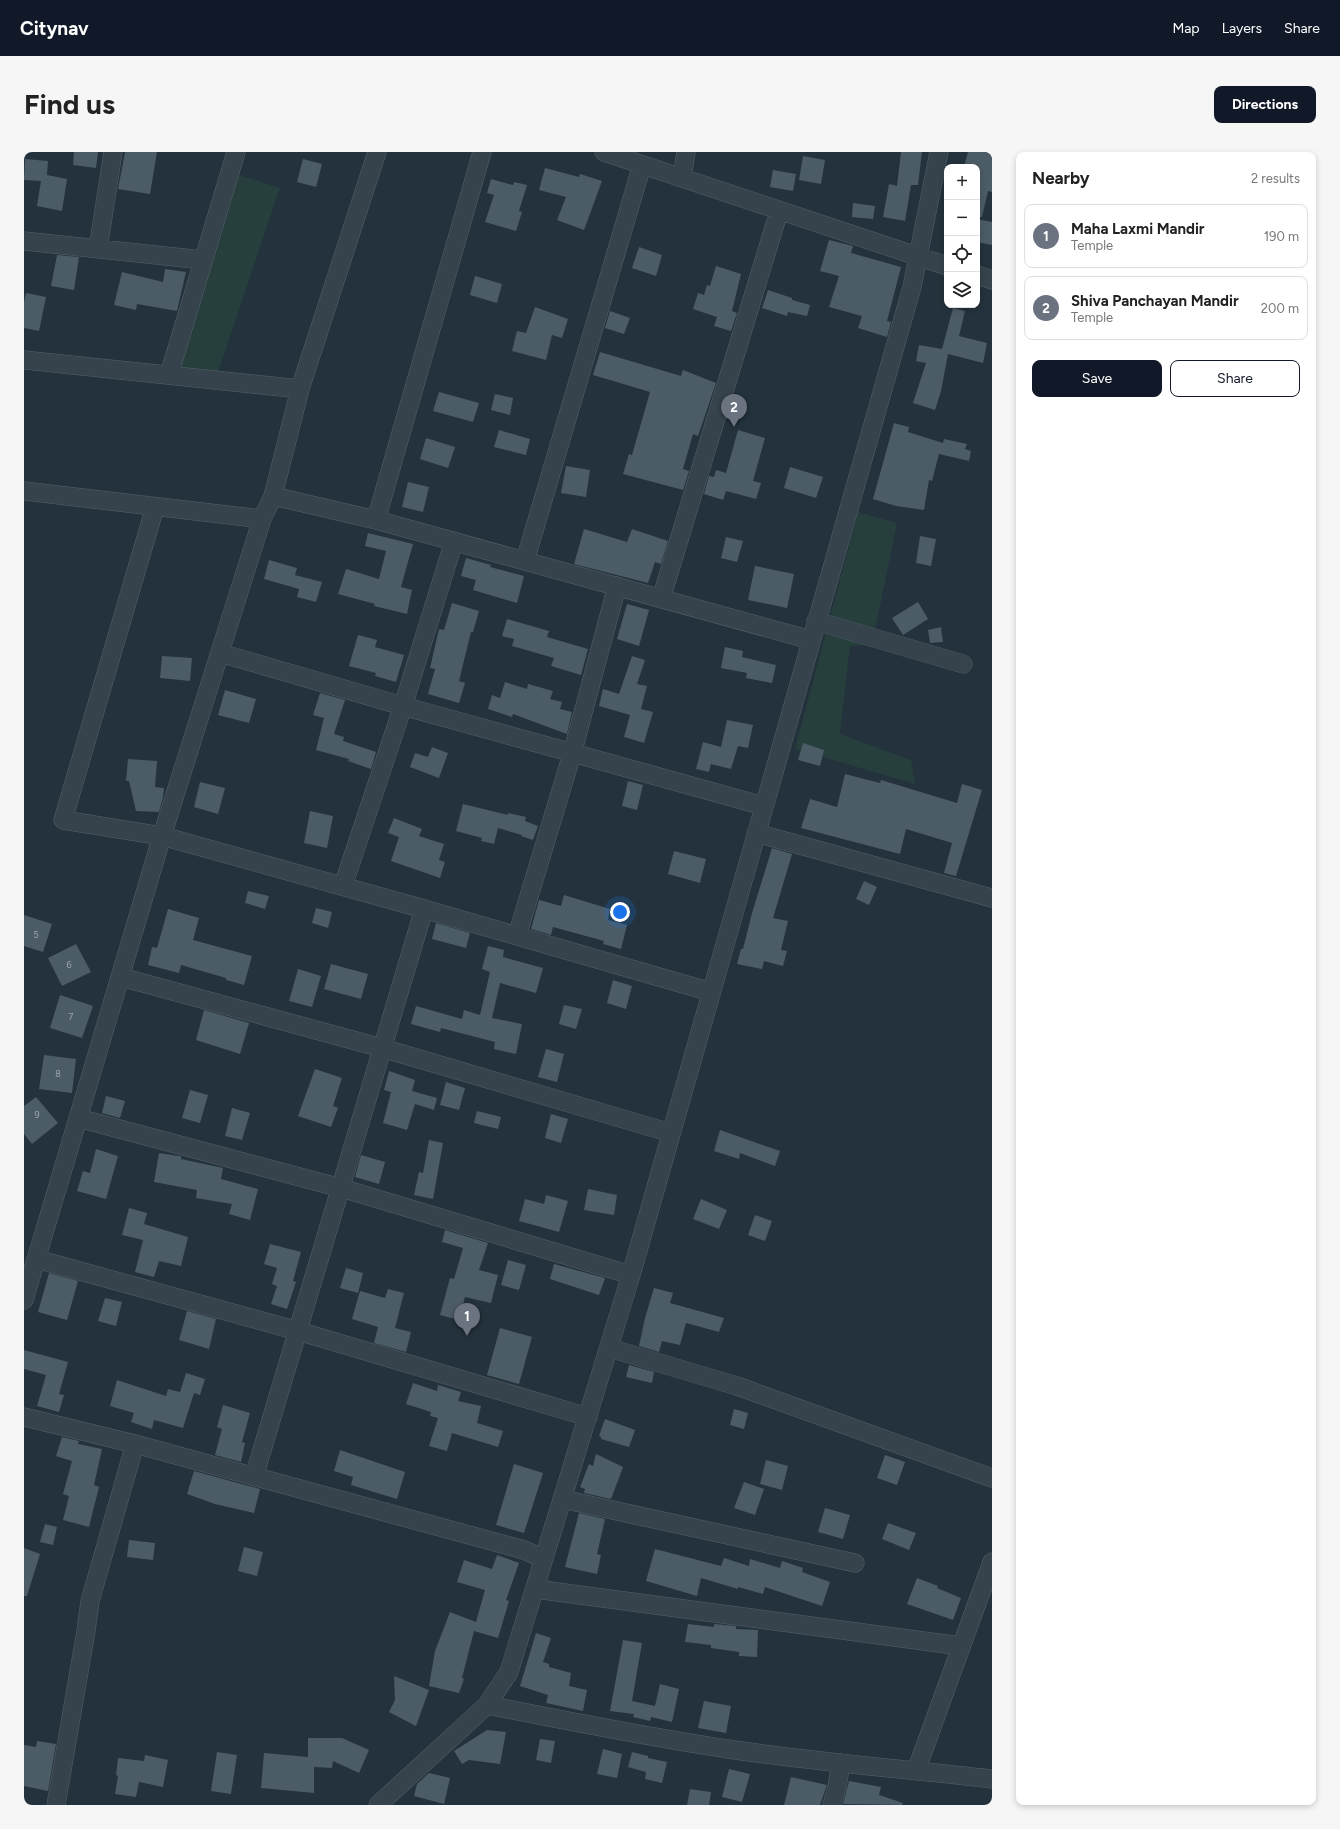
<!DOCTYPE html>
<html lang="en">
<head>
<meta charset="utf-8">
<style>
  :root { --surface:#fff; --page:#f6f6f6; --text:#222; --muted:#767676; --line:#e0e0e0; --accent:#111827 }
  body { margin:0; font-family:Figtree,sans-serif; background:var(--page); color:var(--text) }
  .controls { position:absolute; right:12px; top:12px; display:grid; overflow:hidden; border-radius:8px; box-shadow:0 2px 6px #0003 }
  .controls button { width:36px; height:36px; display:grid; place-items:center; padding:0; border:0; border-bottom:1px solid var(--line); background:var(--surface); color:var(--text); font:20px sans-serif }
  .you { position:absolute; left:596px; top:760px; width:14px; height:14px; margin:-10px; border:3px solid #fff; border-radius:50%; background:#1a73e8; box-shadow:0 0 0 6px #1a73e833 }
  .badge { display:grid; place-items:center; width:26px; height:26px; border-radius:50%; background:var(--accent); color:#fff; font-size:13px; font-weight:700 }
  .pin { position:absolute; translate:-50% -33px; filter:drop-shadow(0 1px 2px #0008) }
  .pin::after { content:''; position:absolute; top:21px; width:14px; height:12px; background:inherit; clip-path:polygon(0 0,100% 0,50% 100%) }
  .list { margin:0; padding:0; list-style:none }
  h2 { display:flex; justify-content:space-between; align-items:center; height:52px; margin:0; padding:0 16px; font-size:17px }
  h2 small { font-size:13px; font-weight:400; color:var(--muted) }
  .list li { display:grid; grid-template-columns:26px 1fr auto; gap:12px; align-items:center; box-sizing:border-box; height:64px; margin:0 8px 8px; padding:0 8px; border:1px solid var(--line); border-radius:8px }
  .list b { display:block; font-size:15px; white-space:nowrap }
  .list p { margin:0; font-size:13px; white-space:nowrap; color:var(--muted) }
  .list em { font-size:13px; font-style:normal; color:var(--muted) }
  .actions { display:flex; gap:8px; padding:12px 16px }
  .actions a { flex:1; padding:9px 0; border:1px solid var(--accent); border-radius:8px; text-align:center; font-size:14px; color:var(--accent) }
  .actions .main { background:var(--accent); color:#fff }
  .icon { flex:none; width:22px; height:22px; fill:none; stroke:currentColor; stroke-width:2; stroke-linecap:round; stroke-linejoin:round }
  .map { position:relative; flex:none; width:968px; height:1653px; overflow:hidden; border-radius:8px }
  header { display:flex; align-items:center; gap:24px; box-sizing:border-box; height:56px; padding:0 20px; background:var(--accent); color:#fff }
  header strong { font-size:19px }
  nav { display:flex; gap:22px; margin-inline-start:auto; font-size:14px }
  .intro { display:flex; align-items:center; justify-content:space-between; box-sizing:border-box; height:96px; padding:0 24px }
  h1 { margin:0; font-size:28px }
  .button { padding:10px 18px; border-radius:8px; background:var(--accent); color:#fff; font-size:14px; font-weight:700 }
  main { display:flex; gap:24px; padding:0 24px }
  aside { flex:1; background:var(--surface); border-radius:8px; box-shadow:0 2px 6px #0003 }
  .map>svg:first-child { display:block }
  .green { fill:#263f3d }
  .building { fill:#4c5c67 }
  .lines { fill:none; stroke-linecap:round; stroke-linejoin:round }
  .minor-casing { stroke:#55616a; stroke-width:19 }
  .minor { stroke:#36434c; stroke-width:18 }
  .labels { text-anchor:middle; stroke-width:3.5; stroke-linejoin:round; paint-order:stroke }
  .number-label { font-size:9px; fill:#98a6b0 }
</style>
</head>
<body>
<header>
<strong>Citynav</strong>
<nav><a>Map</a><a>Layers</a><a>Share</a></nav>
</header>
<div class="intro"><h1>Find us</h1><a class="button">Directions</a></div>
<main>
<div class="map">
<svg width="968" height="1653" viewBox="0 0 968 1653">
  <rect width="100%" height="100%" fill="#23323c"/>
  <path class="green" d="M 202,19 L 256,36 L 194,220 L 154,216 Z
    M 834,360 L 873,371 L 848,493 L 826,494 L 816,582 L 887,608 L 891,632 L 771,597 Z"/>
  <path class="building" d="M 50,0 L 74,0 L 72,16 L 49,13 Z
    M 101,0 L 133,0 L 126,42 L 94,37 Z
    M 877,0 L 898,0 L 894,33 L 887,33 L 881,69 L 859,65 L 865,32 L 873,34 Z
    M 944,0 L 968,0 L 968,40 L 964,39 L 958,65 L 953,65 L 953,15 L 940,15 Z
    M 779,4 L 801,8 L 797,32 L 775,28 Z
    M 1,7 L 24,9 L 23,23 L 43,27 L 38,59 L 13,54 L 17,29 L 0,28 Z
    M 279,7 L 298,12 L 292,35 L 273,30 Z
    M 521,16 L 555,25 L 556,22 L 578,29 L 560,78 L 533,68 L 542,45 L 515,38 Z
    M 749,18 L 772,22 L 769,39 L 746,35 Z
    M 467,27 L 489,33 L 490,30 L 503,33 L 495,59 L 498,60 L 492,79 L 461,70 L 470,43 L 463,41 Z
    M 829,51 L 851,54 L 849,67 L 828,65 Z
    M 953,67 L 968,70 L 968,93 L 953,90 Z
    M 805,88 L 829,94 L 827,101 L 877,115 L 863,169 L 867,170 L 863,185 L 834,176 L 838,164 L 805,155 L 815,124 L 796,119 Z
    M 615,95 L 638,103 L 632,124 L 608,116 Z
    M 33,103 L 55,105 L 50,138 L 27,134 Z
    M 692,114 L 717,122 L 708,159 L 713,161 L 707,179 L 690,174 L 693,165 L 669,157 L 674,141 L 680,143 L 683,133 L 686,134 Z
    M 141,117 L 162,120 L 153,159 L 113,152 L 112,158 L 90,153 L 98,120 L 139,130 Z
    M 451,124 L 478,132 L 473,151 L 446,143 Z
    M 744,138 L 768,146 L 768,148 L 786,153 L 783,164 L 764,160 L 763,164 L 738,156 Z
    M 2,141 L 22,145 L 15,179 L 0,176 L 0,150 Z
    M 511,155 L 544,167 L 538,186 L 528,183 L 522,208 L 488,199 L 493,179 L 502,181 Z
    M 929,156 L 941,159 L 935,184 L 963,191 L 959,211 L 924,202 L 917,239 L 911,258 L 889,251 L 902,211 L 892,209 L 895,193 L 918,197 Z
    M 586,159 L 606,166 L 600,182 L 581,176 Z
    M 576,200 L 657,224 L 659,218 L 692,231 L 674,284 L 669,282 L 659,317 L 665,319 L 659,338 L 599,322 L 605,302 L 608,303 L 626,240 L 569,223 Z
    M 415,240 L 455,251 L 449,270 L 409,259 Z
    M 471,242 L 489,246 L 486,263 L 467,258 Z
    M 870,271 L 885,275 L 884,280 L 919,291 L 920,287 L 943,292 L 941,297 L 947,299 L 945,309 L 915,302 L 908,329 L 905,328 L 900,358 L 872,354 L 849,347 Z
    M 475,278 L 506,287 L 502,303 L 470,295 Z
    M 714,278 L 741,286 L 729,329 L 737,331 L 732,347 L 702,339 L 699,348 L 680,342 L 685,324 L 690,325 L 692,318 L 702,321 Z
    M 402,286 L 431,295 L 424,316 L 396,307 Z
    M 542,314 L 566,318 L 562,345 L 537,341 Z
    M 766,315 L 799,325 L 792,346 L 760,336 Z
    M 384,330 L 405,335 L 399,360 L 378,355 Z
    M 560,377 L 603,390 L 608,377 L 644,389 L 637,412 L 631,410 L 624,431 L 550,412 Z
    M 344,381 L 389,392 L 377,435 L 388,438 L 383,462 L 350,454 L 351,452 L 314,442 L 322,417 L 355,427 L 362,399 L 341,394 Z
    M 896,384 L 912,387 L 907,414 L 892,411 Z
    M 702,385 L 719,389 L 713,410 L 697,406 Z
    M 442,406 L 467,413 L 466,415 L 500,424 L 493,451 L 449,438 L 452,428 L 437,424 Z
    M 245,408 L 273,416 L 271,423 L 298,430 L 292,450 L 273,445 L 275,437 L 240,427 Z
    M 731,414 L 770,422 L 763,456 L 724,448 Z
    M 894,450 L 904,467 L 879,483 L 868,466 Z
    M 428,451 L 455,459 L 449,480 L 447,480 L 435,529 L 441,531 L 435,551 L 404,542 L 411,517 L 406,516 L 415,477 L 420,478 Z
    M 603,452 L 625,458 L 615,494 L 593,487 Z
    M 483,467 L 525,479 L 523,485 L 564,497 L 557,523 L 527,514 L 530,506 L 488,494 L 490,487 L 478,484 Z
    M 917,475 L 919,490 L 906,491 L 904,478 Z
    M 334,483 L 353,488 L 351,495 L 380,503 L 372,530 L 351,524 L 352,521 L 325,514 Z
    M 701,495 L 719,499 L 718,505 L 752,513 L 748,531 L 722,526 L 723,521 L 697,516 Z
    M 138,504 L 168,506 L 166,529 L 136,526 Z
    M 608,504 L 621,508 L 613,532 L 623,534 L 617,557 L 629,560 L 620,591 L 600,585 L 606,563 L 575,554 L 579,537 L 595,542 Z
    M 481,530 L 503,537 L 504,532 L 529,539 L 526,547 L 538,550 L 536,557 L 548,560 L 543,582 L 489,562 L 488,565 L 464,557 L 468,543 L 476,546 Z
    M 201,538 L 232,547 L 225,571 L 194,563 Z
    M 296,541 L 321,548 L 310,582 L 320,585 L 319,589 L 352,600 L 347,617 L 324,609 L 325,607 L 292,598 L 300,566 L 289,563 Z
    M 703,568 L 729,573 L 724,596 L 714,594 L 707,617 L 687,612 L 685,620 L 672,617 L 679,590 L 697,595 Z
    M 779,591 L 800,598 L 796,614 L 774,608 Z
    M 408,595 L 424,601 L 415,626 L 386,615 L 391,601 L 404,605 Z
    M 104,607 L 133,609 L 131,635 L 140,636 L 139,645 L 135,660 L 112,659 L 105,629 L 102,629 Z
    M 821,622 L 856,631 L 857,628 L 933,651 L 938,632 L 958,638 L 932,724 L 920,721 L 928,691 L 882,677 L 876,702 L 777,676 L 786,647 L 813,655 Z
    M 604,629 L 619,633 L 613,658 L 598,654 Z
    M 176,630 L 201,636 L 194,662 L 170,655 Z
    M 439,652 L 484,663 L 484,661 L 502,665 L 501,669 L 514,674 L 509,688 L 497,684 L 498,683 L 474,676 L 470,692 L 457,689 L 458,686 L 432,679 Z
    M 286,659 L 309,664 L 303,696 L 280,691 Z
    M 370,666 L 398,677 L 395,684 L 420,692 L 415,708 L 421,710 L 416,726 L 367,709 L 375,685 L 364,681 Z
    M 748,696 L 768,702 L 749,766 L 764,769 L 757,798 L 763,799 L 759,814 L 740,809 L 738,817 L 713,812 L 717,797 L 719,797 L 728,761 Z
    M 650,699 L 682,707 L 676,731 L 644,722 Z
    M 840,729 L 853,735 L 845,753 L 832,747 Z
    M 224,739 L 245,744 L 241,757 L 221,751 Z
    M 540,743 L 586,757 L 584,768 L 603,773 L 597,797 L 579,792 L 580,789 L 529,775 L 527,783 L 507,777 L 515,748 L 537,754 Z
    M 292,756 L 308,760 L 304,776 L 288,771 Z
    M 144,757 L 175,766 L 169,788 L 228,804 L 220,833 L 202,828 L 202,826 L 157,813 L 155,821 L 124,813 L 128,795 L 133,796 Z
    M 0,763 L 28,772 L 19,800 L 0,794 Z
    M 412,771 L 446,781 L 442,796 L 408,787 Z
    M 52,792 L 67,820 L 38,834 L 24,806 Z
    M 464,794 L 480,798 L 479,805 L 519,816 L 512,841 L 476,831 L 468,866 L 498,872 L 492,902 L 470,897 L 471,890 L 417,876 L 416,880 L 387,872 L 392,854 L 438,867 L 440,858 L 456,863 L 466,820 L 458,817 Z
    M 307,812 L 344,822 L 337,847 L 300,837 Z
    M 274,817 L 297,824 L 288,855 L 265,849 Z
    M 589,828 L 608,834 L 602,857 L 583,851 Z
    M 36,843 L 69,854 L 58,886 L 26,876 Z
    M 540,853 L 558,857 L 552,877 L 535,872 Z
    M 180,858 L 225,871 L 216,902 L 172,888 Z
    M 522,897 L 540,902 L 533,930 L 514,925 Z
    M 20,903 L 52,907 L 48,941 L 15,937 Z
    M 291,917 L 318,926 L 309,954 L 314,956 L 307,975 L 274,964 Z
    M 365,919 L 391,928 L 388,939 L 413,946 L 410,958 L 391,952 L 383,978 L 359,971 L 367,940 L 360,938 Z
    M 422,930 L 441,936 L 435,958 L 416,953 Z
    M 166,938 L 184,943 L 176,971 L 158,966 Z
    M 82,944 L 101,949 L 96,966 L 78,961 Z
    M 12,945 L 34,971 L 8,992 L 0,982 L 0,954 Z
    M 208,956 L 226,961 L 218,988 L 201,984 Z
    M 453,959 L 477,965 L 474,977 L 450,971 Z
    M 527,962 L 544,967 L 537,991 L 521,986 Z
    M 696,978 L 756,999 L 751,1014 L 716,1001 L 715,1007 L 690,999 Z
    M 405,988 L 419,991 L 409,1047 L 390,1043 L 395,1020 L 399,1021 Z
    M 72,997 L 94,1004 L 82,1047 L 53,1039 L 59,1019 L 66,1021 Z
    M 135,1001 L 154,1004 L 157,1004 L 157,1007 L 199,1016 L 197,1027 L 234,1037 L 226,1068 L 205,1062 L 208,1052 L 172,1046 L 173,1038 L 130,1030 Z
    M 337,1003 L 361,1010 L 355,1032 L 331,1025 Z
    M 564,1037 L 593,1043 L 590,1063 L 560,1058 Z
    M 522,1043 L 544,1049 L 535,1080 L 495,1069 L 501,1047 L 520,1052 Z
    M 677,1047 L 703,1058 L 695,1077 L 669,1067 Z
    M 105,1056 L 123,1061 L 120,1072 L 164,1085 L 157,1114 L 135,1109 L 130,1125 L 111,1120 L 119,1088 L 98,1083 Z
    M 731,1063 L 748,1069 L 741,1089 L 724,1083 Z
    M 421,1078 L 464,1091 L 455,1118 L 474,1123 L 467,1151 L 441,1145 L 435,1168 L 416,1163 L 426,1126 L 430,1127 L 439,1096 L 418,1090 Z
    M 246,1092 L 277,1100 L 269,1129 L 272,1130 L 263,1157 L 247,1152 L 253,1134 L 248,1132 L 253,1116 L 240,1112 Z
    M 484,1108 L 502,1113 L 495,1138 L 477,1133 Z
    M 530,1112 L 581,1126 L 575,1143 L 526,1127 Z
    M 322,1116 L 339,1121 L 334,1141 L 316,1136 Z
    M 25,1121 L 54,1129 L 43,1168 L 14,1160 Z
    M 630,1136 L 649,1141 L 646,1151 L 700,1166 L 695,1180 L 662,1171 L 656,1193 L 638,1189 L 635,1200 L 615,1194 L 621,1166 Z
    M 364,1137 L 380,1141 L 371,1176 L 387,1180 L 382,1200 L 350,1191 L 354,1175 L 328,1167 L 336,1139 L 361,1146 Z
    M 81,1146 L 98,1150 L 92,1174 L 74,1169 Z
    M 163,1159 L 192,1167 L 185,1197 L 155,1188 Z
    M 476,1176 L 508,1185 L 495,1232 L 463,1223 Z
    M 0,1198 L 44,1210 L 35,1242 L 40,1243 L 35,1260 L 13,1254 L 22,1223 L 0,1217 Z
    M 605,1213 L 630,1220 L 628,1231 L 602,1225 Z
    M 162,1221 L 181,1227 L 176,1243 L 170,1241 L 159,1276 L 130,1268 L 128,1277 L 107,1270 L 110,1261 L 86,1254 L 93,1228 L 142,1244 L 144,1237 L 156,1240 Z
    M 389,1231 L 413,1239 L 414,1233 L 437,1240 L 434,1249 L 457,1254 L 453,1271 L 479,1279 L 474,1295 L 428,1281 L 423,1299 L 405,1294 L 414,1266 L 406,1264 L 407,1260 L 382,1252 Z
    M 199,1253 L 226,1261 L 218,1290 L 221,1291 L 217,1310 L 191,1303 L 198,1277 L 193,1275 Z
    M 710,1257 L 724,1261 L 720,1277 L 706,1273 Z
    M 581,1267 L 611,1278 L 605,1295 L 577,1287 L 577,1285 L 575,1284 Z
    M 38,1285 L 55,1289 L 54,1292 L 78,1297 L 70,1333 L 75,1335 L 65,1375 L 39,1368 L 45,1344 L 39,1342 L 48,1309 L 32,1304 Z
    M 316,1298 L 381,1320 L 373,1347 L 327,1333 L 329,1325 L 310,1319 Z
    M 572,1302 L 599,1315 L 587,1347 L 560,1341 L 561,1337 L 556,1335 L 565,1312 L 569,1314 Z
    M 861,1303 L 881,1310 L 873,1333 L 853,1326 Z
    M 742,1308 L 764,1314 L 758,1338 L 736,1332 Z
    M 490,1312 L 519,1321 L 500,1381 L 472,1373 Z
    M 170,1319 L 236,1337 L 230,1361 L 191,1352 L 163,1342 Z
    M 720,1330 L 740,1337 L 731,1363 L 710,1356 Z
    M 801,1356 L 826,1363 L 819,1387 L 794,1380 Z
    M 555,1361 L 581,1367 L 573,1402 L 577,1403 L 573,1422 L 541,1415 Z
    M 864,1371 L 892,1381 L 885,1398 L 858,1387 Z
    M 21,1372 L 33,1375 L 29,1393 L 16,1390 Z
    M 105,1388 L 131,1391 L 129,1408 L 103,1405 Z
    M 220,1395 L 239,1400 L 233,1424 L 214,1419 Z
    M 0,1396 L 16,1402 L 3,1444 L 0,1444 Z
    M 631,1397 L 697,1414 L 700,1406 L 725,1414 L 726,1407 L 756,1416 L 758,1409 L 779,1416 L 778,1420 L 806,1430 L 798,1454 L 741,1435 L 739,1442 L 714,1435 L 714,1437 L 677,1426 L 673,1444 L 622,1429 Z
    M 473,1403 L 495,1411 L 482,1448 L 485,1449 L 474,1486 L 450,1479 L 438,1526 L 440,1527 L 435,1541 L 405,1534 L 411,1499 L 426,1460 L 452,1470 L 450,1477 L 461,1438 L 433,1430 L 440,1408 L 468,1417 Z
    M 893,1426 L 914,1434 L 913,1436 L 937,1446 L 929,1468 L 883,1452 Z
    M 664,1472 L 690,1475 L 690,1472 L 712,1474 L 712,1477 L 734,1478 L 733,1505 L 715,1504 L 715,1500 L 687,1496 L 687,1493 L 661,1490 Z
    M 512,1481 L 527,1486 L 519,1510 L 525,1512 L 525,1515 L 547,1521 L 545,1534 L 563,1538 L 559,1559 L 522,1551 L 524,1543 L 496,1534 Z
    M 599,1488 L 618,1491 L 608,1549 L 631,1554 L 636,1532 L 655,1537 L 648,1570 L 627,1565 L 626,1569 L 609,1565 L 610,1562 L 586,1559 Z
    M 370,1524 L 405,1538 L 392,1574 L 365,1560 L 371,1548 Z
    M 680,1549 L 707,1554 L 702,1581 L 674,1576 Z
    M 463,1578 L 482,1580 L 476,1612 L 445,1608 L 438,1612 L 430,1599 Z
    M 284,1586 L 318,1586 L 345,1598 L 335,1621 L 309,1609 L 308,1616 L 290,1615 L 290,1641 L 237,1636 L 240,1601 L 284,1605 Z
    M 516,1587 L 531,1589 L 527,1611 L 512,1608 Z
    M 13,1589 L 32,1592 L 24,1639 L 0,1634 L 0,1593 L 12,1595 Z
    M 579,1597 L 598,1602 L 593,1626 L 573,1622 Z
    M 193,1600 L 213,1603 L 207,1642 L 187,1639 Z
    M 608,1600 L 624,1604 L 624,1606 L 643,1610 L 638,1631 L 621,1627 L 622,1620 L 604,1615 Z
    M 121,1603 L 144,1608 L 139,1635 L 115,1630 L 112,1645 L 91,1642 L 94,1624 L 92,1623 L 94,1606 L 120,1609 Z
    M 705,1617 L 726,1622 L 718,1650 L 698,1645 Z
    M 405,1621 L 426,1626 L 420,1652 L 390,1644 L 393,1632 Z
    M 767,1625 L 803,1633 L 796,1653 L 760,1653 Z
    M 825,1629 L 857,1635 L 855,1643 L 879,1651 L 878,1653 L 819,1652 Z
    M 666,1637 L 687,1640 L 685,1653 L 663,1653 Z"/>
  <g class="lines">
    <defs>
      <path id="minor" d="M 580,0 L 923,114
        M 658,26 L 662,0
        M 0,89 L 179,108
        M 74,97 L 89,0
        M 953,123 L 968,128
        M 0,208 L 276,237 L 249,344
        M 145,223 L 212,0
        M 276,237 L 353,0
        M 0,339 L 238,367 L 249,344 L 352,368 L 787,488
        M 131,355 L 39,668 L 138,684 L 400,757 L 687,840
        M 352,368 L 458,0
        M 501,409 L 618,13
        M 637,447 L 755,59
        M 792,469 L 939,512
        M 196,501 L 379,554 L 740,654
        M 732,681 L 968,746
        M 319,734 L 379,554 L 430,389
        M 493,784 L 548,602 L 593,434
        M 97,825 L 358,896 L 647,981
        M 54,966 L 317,1036 L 607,1123
        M 12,1107 L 274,1179 L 564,1265
        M 0,1148 L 138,684 L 238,367
        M 585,1196 L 713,1234 L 968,1326
        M 0,1265 L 111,1292 L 500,1398 L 520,1407
        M 230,1325 L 400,757
        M 538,1347 L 831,1411
        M 511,1437 L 937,1494
        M 463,1553 C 543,1569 623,1585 704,1597 C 791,1610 880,1617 968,1627
        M 892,1619 L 968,1410
        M 32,1653 L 62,1479 L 66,1449 L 111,1292
        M 354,1653 L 463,1553 L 485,1520 L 607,1123 L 888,135 L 915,0
        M 808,1653 L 813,1635 L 817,1611"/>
    </defs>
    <use href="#minor" class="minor-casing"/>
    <use href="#minor" class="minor"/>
  </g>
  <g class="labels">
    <g class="number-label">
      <text x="12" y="786">5</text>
      <text x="45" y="816">6</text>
      <text x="47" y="868">7</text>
      <text x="34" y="925">8</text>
      <text x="13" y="966">9</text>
    </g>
  </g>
</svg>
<div class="controls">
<button>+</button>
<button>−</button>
<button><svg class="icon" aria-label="locate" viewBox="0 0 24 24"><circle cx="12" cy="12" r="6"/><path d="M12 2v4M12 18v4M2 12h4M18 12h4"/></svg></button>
<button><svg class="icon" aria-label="layers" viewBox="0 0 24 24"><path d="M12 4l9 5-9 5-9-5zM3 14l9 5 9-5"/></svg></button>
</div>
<div class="you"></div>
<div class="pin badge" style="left:443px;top:1184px;background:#6b7280">1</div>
<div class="pin badge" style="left:710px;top:275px;background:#6b7280">2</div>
</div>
<aside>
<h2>Nearby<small>2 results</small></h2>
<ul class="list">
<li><span class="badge" style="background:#6b7280">1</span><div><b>Maha Laxmi Mandir</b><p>Temple</p></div><em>190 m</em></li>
<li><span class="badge" style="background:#6b7280">2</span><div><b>Shiva Panchayan Mandir</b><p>Temple</p></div><em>200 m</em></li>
</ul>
<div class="actions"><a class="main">Save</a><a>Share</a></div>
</aside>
</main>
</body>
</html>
